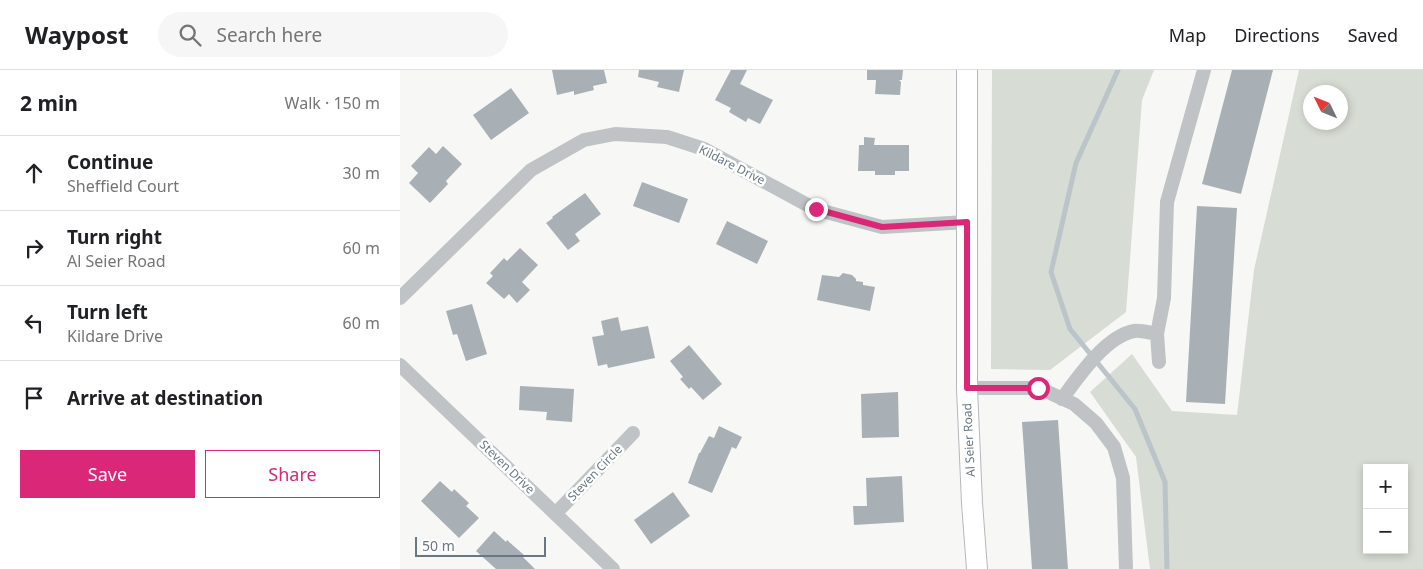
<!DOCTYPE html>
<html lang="en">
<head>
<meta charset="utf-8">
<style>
  :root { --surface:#fff; --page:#f6f6f6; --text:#202124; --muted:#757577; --line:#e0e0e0; --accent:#db2777 }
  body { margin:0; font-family:"Noto Sans",sans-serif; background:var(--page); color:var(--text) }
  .controls { position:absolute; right:15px; bottom:15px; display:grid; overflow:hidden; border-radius:0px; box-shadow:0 2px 8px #0003 }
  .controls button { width:45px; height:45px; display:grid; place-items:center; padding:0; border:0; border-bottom:1px solid var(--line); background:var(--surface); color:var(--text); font:25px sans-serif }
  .compass { position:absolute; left:903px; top:15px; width:45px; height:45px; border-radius:50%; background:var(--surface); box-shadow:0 2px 8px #0003; rotate:313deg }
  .scale { position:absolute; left:15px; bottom:12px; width:131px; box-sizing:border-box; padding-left:5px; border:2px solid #697783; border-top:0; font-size:14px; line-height:18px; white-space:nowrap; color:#697783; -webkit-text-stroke:4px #fff; paint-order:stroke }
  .stop { position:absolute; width:15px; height:15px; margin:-11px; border:4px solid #db2777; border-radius:50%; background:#fff }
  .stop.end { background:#db2777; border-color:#fff; box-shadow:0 1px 5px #0008 }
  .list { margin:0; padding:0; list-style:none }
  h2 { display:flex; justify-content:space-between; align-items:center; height:65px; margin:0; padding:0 20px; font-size:21px }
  h2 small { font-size:16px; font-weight:400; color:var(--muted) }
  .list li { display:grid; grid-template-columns:32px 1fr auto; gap:15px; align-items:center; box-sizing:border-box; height:75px; padding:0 20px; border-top:1px solid var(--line) }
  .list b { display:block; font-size:19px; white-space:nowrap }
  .list p { margin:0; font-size:16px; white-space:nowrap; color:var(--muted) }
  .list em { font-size:16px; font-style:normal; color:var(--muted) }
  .actions { display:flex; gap:10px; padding:15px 20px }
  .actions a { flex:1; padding:11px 0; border:1px solid var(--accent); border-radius:0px; text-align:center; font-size:18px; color:var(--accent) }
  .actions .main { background:var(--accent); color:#fff }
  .icon { flex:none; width:28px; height:28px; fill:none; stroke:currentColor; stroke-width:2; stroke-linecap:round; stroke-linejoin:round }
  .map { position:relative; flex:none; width:1023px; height:499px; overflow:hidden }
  header { display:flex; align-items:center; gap:30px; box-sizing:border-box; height:70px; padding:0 25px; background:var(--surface); border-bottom:1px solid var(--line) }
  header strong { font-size:24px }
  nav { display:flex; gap:28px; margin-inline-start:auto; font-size:18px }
  .search { width:350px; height:45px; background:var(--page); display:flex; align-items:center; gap:12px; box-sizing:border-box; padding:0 18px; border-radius:28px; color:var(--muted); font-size:19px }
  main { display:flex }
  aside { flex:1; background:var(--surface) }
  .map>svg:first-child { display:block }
  .green { fill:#d7dcd4; fill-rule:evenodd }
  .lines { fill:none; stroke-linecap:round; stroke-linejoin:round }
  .stream { stroke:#bac4c9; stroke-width:5 }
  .building { fill:#a9b0b5 }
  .secondary-casing { stroke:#b4b8bc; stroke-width:22 }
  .street { stroke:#bfc3c6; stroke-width:14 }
  .secondary { stroke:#fff; stroke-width:20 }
  .route { stroke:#db2777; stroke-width:6 }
  .labels { text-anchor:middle; stroke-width:5; stroke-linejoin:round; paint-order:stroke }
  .street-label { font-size:12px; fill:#697783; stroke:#fff }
</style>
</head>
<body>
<header>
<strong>Waypost</strong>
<div class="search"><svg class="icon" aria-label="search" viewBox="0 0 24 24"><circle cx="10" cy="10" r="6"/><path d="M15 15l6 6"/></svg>Search here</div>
<nav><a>Map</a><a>Directions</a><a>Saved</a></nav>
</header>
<main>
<aside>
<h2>2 min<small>Walk · 150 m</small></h2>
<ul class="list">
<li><svg class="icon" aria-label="ahead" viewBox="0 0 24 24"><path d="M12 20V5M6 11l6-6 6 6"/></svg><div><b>Continue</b><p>Sheffield Court</p></div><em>30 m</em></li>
<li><svg class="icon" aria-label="right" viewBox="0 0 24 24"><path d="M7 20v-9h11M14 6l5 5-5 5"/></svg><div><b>Turn right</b><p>Al Seier Road</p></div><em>60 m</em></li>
<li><svg class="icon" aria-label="left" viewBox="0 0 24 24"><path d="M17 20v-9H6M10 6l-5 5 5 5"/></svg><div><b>Turn left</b><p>Kildare Drive</p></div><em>60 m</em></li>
<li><svg class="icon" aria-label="arrive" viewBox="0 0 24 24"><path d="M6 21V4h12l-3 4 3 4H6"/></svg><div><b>Arrive at destination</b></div></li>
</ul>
<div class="actions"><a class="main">Save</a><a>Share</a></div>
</aside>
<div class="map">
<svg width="1023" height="499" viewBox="0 0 1023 499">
  <rect width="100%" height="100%" fill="#f7f7f5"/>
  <path class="green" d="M 592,0 L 754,0 L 742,30 L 726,242 L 650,300 L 591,299 Z
    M 899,0 L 1023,0 L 1023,499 L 750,499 L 736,387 L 690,322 L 732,284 L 772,341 L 837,345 L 854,200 ZM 911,22 L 941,22 L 941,52 L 911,52 ZM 967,398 L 1004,398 L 1004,480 L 967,480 Z"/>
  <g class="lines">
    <path class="stream" d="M 718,0 L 676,93 L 651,202 L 670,259 L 735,339 L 765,412 L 767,499"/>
  </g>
  <path class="building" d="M 152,0 L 204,0 L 207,13 L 193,16 L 194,20 L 174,25 L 174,21 L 157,25 Z
    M 239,0 L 284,0 L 279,22 L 257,17 L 259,12 L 238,7 Z
    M 331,0 L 347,0 L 340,14 L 373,30 L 360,54 L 348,48 L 346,52 L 329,42 L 331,38 L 315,30 Z
    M 467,0 L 503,0 L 502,10 L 499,10 L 501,12 L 500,25 L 475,24 L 476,10 L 467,10 Z
    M 832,0 L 873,0 L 841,124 L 802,114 Z
    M 111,18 L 129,43 L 91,70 L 73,45 Z
    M 464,67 L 475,68 L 474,75 L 509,75 L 509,101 L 495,101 L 495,105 L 475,105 L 475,101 L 458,101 L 459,75 L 464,75 Z
    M 43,76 L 62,94 L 46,111 L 48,114 L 30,133 L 9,113 L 18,103 L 11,96 L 29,77 L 36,84 Z
    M 242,112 L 288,129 L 279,153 L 233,136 Z
    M 185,123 L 201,144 L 175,164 L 180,171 L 168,180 L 146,153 L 153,148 L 152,147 Z
    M 797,136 L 837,138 L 825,334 L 786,332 Z
    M 327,151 L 368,171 L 357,194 L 316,174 Z
    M 120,178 L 138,195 L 122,212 L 130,220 L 117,233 L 109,224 L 104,229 L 86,213 L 93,206 L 90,203 L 104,188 L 107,191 Z
    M 443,203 L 452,205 L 456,209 L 456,211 L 463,212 L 463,215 L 475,217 L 470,241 L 417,230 L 422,205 L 439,207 Z
    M 72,234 L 87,284 L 66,291 L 57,264 L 53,265 L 46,241 Z
    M 218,247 L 221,261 L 248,256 L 255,288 L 208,298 L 207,294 L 198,296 L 192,267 L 204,265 L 201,251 Z
    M 289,275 L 322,314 L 303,330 L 291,317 L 289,319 L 280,309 L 283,307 L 270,291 Z
    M 120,316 L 174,319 L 172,352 L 146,350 L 147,342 L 119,340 Z
    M 498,322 L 499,367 L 462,368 L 461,324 Z
    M 658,350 L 668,499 L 632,499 L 622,352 Z
    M 319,356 L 342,367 L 336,379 L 332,377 L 312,423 L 288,413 L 299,383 L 300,383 L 309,366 L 314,368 Z
    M 502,406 L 504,452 L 454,455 L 453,436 L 467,436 L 466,408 Z
    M 40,411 L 52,422 L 54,419 L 69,433 L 66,436 L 79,448 L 59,468 L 21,431 Z
    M 273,422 L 290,446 L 251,474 L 234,450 Z
    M 94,461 L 106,472 L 107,470 L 124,485 L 123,487 L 135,499 L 96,499 L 76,481 Z"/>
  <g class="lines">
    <defs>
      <path id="secondary" d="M 567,0 L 567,318 L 572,433 L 577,499"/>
    </defs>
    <use href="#secondary" class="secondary-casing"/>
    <path class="street" d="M 0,228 L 131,100 L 184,70 L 215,64 L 267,67 L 304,79 L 415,139 L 482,157 L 567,152
      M 757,264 L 764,228 L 767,132 L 804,0
      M 0,295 L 213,499
      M 567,318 L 639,318 L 674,334 L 696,353 L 714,377 L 723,408 L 726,499
      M 662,329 C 678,307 706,266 734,261 C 741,260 750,263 757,264 L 759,292
      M 156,443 L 233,363"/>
    <use href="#secondary" class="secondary"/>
  </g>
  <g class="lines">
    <path class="route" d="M 416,139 L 482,157 L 567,152 L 567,318 L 638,318"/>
  </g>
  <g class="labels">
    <g class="street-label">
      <text transform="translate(332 95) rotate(27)" y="4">Kildare Drive</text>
      <text transform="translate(569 370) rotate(-93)" y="4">Al Seier Road</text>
      <text transform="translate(107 397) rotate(44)" y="4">Steven Drive</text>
      <text transform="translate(195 403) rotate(-46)" y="4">Steven Circle</text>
    </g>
  </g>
</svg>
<div class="controls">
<button>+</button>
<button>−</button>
</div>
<svg class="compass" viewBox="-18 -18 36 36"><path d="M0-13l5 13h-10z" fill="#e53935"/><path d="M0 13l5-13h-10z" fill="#757577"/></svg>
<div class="scale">50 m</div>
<div class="stop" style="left:638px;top:318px"></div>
<div class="stop end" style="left:416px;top:139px"></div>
</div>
</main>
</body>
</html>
